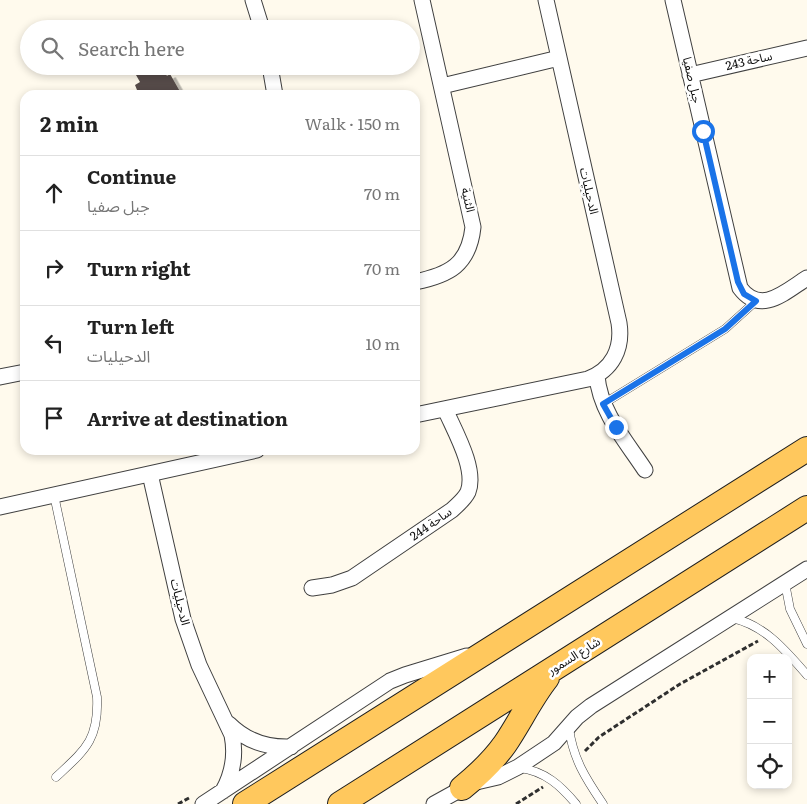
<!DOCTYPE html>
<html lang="en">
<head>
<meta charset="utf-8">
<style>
  :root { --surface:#fff; --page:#f6f6f6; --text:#222; --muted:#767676; --line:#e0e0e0 }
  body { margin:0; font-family:Literata,"Noto Sans Arabic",serif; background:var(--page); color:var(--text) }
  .controls { position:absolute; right:15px; bottom:15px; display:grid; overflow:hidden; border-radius:10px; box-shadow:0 2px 8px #0003 }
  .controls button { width:45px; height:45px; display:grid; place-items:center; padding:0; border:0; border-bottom:1px solid var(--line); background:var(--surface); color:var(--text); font:25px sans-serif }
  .stop { position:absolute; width:15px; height:15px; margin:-11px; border:4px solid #1a73e8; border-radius:50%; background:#fff }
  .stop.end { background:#1a73e8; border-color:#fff; box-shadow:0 1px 5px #0008 }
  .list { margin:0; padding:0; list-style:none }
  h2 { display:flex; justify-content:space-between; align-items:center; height:65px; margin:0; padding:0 20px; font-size:21px }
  h2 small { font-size:16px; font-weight:400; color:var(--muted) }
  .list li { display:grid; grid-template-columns:32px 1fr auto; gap:15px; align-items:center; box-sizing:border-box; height:75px; padding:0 20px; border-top:1px solid var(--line) }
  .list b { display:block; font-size:19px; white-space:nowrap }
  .list p { margin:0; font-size:16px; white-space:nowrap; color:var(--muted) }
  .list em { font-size:16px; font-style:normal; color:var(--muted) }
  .icon { flex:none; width:28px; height:28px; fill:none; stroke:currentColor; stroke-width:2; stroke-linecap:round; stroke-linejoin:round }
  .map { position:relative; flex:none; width:807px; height:804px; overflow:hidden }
  .search { position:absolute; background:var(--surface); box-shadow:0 2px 8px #0003; left:20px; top:20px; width:400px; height:55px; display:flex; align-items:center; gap:12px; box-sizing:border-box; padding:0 18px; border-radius:28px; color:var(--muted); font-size:19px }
  .panel { position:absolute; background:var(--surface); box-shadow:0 2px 8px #0003; left:20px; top:90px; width:400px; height:365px; border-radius:15px }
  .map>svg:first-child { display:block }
  .building { fill:#574c48; filter:url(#shadow) }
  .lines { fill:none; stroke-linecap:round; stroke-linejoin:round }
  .lane-casing { stroke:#404040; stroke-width:9 }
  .street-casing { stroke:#404040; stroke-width:17 }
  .primary-casing { stroke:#1e1e1e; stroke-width:26 }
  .path { stroke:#2f2f2f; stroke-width:3; stroke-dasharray:5 2.5; stroke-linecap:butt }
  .lane { stroke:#fff; stroke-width:8 }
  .street { stroke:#fff; stroke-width:15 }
  .primary { stroke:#ffc85d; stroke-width:24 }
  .route { stroke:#1a73e8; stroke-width:6 }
  .labels { text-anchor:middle; stroke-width:5; stroke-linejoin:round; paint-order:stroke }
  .street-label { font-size:12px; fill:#0d0d0d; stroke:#fff }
</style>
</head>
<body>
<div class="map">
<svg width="807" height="804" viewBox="0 0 807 804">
  <defs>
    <filter id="shadow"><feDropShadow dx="5.5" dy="3" stdDeviation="0" flood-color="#0004"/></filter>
  </defs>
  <rect width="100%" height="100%" fill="#fffaed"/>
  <path class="building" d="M 134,66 L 154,66 L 158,73 L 163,70 L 167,76 L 170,74 L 182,95 L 132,95 L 131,94 L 137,90 L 135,85 L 140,82 L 132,68 Z"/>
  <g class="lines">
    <defs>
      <path id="lane" d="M 603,404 L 725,329 L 756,301
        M 54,495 L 97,697 C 99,740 85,750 56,777
        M 785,583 L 790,609 L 807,644
        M 732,618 C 765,625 786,651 807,675
        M 569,728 C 573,759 586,779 603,804
        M 520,768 C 545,771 561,786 576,804"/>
      <path id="street" d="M 253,0 L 262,29
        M 673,0 L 740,288 C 761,316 786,291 807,278
        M 270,66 L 275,95
        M 690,75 L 807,48
        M 442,86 L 559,58
        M 415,282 C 449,275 469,265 473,227 L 422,0
        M 597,376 C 600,412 626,441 645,470
        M 0,377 L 25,372
        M 415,415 L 588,379 C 612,370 623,349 619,323 L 546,0
        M 150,474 L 183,619 L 199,665 L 232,735 C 236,755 233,773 223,791
        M 0,507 L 257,450
        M 312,588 L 332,585 L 352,578 L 452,510 C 458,504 464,500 468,492 C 477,469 454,430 445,409
        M 229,724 C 246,741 267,748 291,747
        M 203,804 L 390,681 L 405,675 L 467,656
        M 434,804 L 472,783 L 498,777 L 518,767 L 554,743 L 577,717 L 591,706 L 807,569"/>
      <path id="primary" d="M 462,788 C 478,775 493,761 505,744 C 520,722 531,698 547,678
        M 245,804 L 807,449
        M 340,804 L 807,508"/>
    </defs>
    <use href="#lane" class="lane-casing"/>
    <use href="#street" class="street-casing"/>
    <use href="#primary" class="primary-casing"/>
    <path class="path" d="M 585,751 L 599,737 L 680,684 L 758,641
      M 178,804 L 189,798
      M 516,804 L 543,787"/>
    <use href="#lane" class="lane"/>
    <use href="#street" class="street"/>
    <use href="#primary" class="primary"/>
  </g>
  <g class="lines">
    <path class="route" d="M 616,427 L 603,404 L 725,329 L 756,301 L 744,294 L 738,282 L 703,131"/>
  </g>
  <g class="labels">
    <g class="street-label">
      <text transform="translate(749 61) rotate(-13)" y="4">ساحة 243</text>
      <text transform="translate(692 80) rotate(77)" y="4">جبل صفيا</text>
      <text transform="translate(589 191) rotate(77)" y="4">الدحيليات</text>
      <text transform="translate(468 200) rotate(77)" y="4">الثنية</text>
      <text transform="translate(431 524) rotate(-35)" y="4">ساحة 244</text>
      <text transform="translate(180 602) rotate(76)" y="4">الدحيليات</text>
      <text transform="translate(574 656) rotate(-32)" y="4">شارع السمور</text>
    </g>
  </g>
</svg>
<div class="controls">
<button>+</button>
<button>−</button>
<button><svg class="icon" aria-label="locate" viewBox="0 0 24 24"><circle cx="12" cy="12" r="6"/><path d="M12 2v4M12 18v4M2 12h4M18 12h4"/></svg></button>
</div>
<div class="stop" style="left:703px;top:131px"></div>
<div class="stop end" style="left:616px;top:427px"></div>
<div class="search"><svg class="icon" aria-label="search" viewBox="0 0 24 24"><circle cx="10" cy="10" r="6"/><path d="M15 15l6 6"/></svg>Search here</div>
<section class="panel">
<h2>2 min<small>Walk · 150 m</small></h2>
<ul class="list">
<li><svg class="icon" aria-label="ahead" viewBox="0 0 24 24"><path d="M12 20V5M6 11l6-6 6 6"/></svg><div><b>Continue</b><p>جبل صفيا</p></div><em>70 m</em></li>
<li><svg class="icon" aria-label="right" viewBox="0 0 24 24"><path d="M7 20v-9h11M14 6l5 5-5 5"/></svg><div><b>Turn right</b></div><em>70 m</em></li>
<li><svg class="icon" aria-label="left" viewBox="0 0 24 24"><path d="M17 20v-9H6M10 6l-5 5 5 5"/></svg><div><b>Turn left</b><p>الدحيليات</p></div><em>10 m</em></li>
<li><svg class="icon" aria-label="arrive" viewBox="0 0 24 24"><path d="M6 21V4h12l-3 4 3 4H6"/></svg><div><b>Arrive at destination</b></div></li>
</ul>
</section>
</div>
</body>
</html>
